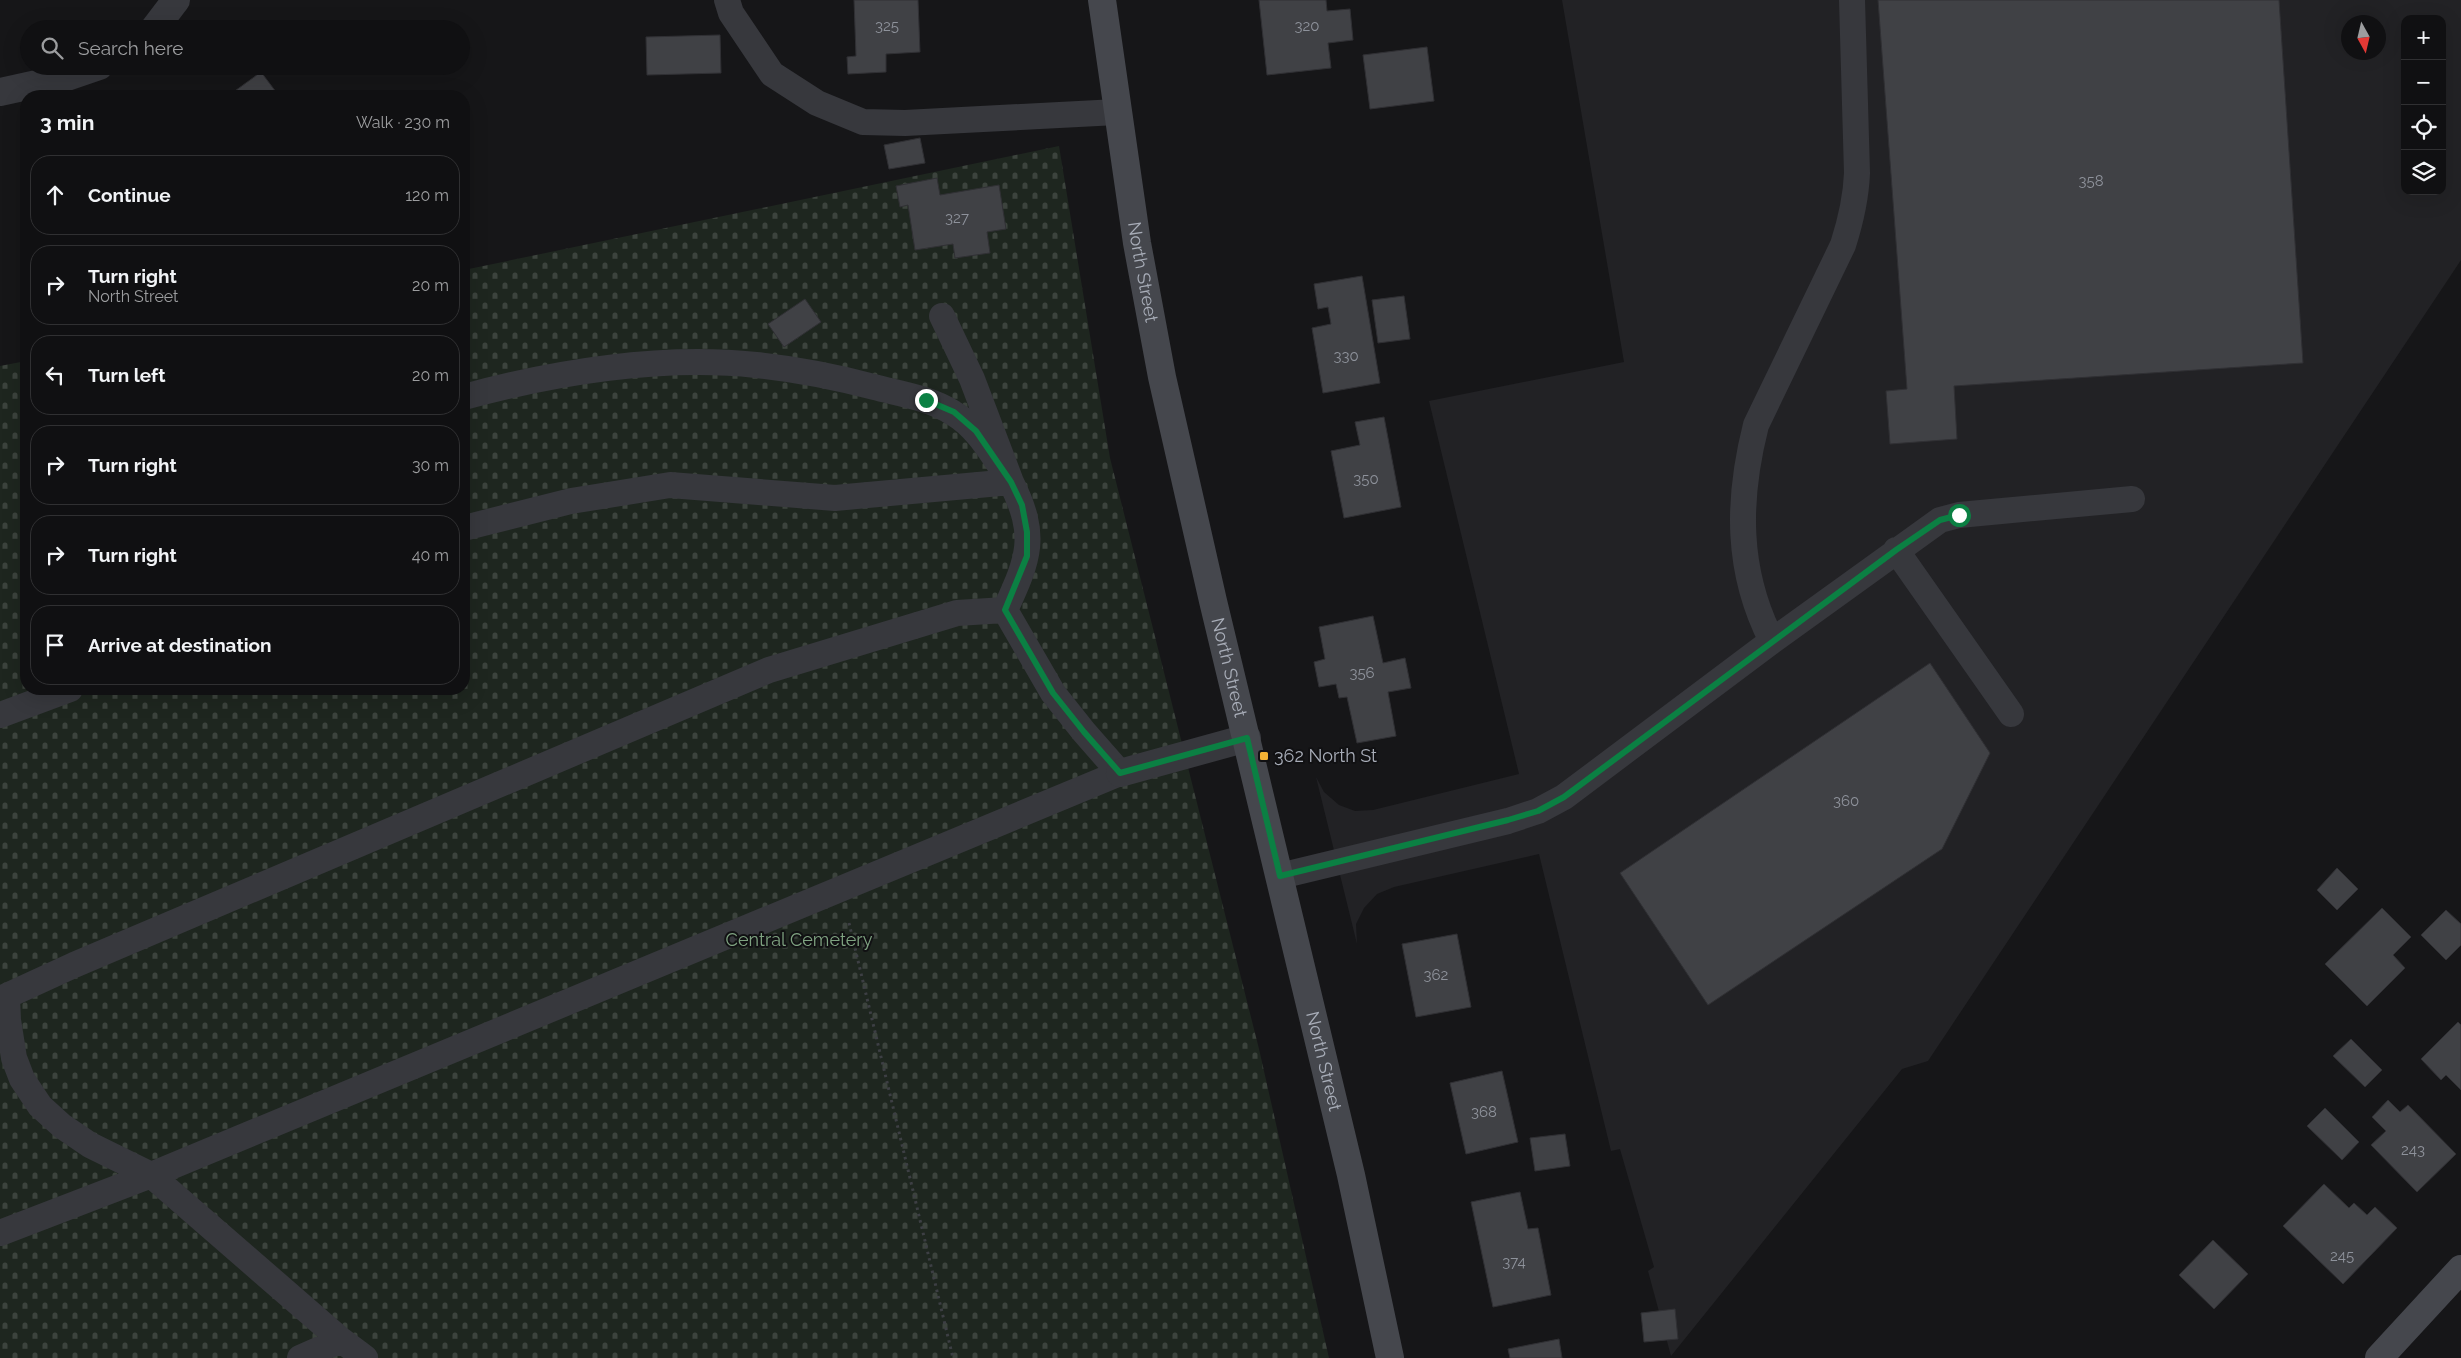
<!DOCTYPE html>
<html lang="en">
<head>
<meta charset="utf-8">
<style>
  :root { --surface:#101012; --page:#19191b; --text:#f1f3f6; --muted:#9c9d9f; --line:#303032 }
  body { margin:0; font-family:Raleway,sans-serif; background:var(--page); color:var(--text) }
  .controls { position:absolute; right:15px; top:15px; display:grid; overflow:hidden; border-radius:10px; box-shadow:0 5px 20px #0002 }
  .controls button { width:45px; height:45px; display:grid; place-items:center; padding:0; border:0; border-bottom:1px solid var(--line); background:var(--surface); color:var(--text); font:25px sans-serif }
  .compass { position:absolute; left:2341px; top:15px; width:45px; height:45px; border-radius:50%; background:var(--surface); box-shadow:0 5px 20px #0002; rotate:172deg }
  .stop { position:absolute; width:15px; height:15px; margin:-11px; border:4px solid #0b8043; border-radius:50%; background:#fff }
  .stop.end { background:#0b8043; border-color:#fff; box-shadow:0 1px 5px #0008 }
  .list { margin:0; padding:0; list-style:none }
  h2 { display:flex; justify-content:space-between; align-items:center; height:65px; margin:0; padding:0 20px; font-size:21px }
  h2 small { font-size:16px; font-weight:400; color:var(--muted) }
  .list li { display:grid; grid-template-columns:32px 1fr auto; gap:15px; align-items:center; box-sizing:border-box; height:80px; margin:0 10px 10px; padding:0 10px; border:1px solid var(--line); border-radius:20px }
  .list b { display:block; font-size:19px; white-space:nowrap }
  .list p { margin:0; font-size:16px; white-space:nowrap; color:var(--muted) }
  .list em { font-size:16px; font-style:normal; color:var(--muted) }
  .icon { flex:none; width:28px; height:28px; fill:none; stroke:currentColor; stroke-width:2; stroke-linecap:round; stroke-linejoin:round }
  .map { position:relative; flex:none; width:2461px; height:1358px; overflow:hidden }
  .search { position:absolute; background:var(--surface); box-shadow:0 5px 20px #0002; left:20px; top:20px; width:450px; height:55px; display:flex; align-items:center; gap:12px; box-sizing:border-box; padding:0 18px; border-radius:28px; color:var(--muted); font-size:19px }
  .panel { position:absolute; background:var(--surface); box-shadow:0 5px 20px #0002; left:20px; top:90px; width:450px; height:605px; border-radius:20px }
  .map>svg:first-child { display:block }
  .built { fill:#222225; fill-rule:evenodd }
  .cemetery { fill:url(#cemetery-stones) }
  .building { fill:#404145; stroke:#303034 }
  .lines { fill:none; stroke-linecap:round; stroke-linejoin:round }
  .path { stroke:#3d3f44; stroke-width:3; stroke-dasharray:2.5 4; stroke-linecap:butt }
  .lane { stroke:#37383d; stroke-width:26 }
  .street { stroke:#37383d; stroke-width:28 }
  .secondary { stroke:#45474d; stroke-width:28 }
  .route { stroke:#0b8043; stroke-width:6 }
  .poi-dot { fill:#f2b134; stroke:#111113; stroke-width:2 }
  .labels { text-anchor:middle; stroke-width:4; stroke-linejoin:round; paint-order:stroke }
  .number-label { font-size:15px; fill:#8e929b }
  .street-label { font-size:18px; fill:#a8adb8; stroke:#111113 }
  .poi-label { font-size:18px; fill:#a8adb8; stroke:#111113; text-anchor:start }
  .park-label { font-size:18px; fill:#7fa381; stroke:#111113 }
</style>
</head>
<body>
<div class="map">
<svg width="2461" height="1358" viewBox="0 0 2461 1358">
  <defs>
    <pattern id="cemetery-stones" width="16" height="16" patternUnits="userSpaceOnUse" patternTransform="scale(1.25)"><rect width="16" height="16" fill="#1e261f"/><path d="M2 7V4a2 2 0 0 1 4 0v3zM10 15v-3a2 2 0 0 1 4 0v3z" fill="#3c433d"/></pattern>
  </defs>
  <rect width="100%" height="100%" fill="#161618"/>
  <path class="built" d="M 1562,0 L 2461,0 L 2461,260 L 1928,1061 L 1902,1069 L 1671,1356 L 1648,1271 L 1654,1267 L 1620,1149 L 1611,1151 L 1539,854 L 1394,887 L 1377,894 L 1364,908 L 1356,924 L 1357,944 L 1316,777 L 1324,792 L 1339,805 L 1355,811 L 1373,810 L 1519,774 L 1429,401 L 1624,362 ZM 2405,19 L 2442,19 L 2442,191 L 2405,191 ZM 2348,22 L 2378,22 L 2378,52 L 2348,52 Z"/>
  <path class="cemetery" d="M 1059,146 L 1110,458 L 1259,1049 L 1329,1358 L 0,1358 L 0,366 L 26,361 L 26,689 L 464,689 L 464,270 Z"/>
  <path class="building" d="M 854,0 L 918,0 L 920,52 L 886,54 L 886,72 L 848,74 L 847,57 L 856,56 Z
    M 1259,0 L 1326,0 L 1327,11 L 1350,9 L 1353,40 L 1328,43 L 1331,68 L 1267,75 Z
    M 1878,0 L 2279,0 L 2303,363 L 1954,386 L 1957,439 L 1890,444 L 1886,391 L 1907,389 Z
    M 720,35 L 721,73 L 647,75 L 646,37 Z
    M 1427,47 L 1434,101 L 1370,109 L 1363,55 Z
    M 261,72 L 279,96 L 228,96 Z
    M 920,138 L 925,163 L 889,169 L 884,145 Z
    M 937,178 L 940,195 L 999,185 L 1006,229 L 987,232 L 990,253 L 955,258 L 953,244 L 915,250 L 908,205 L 900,207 L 896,186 Z
    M 1362,276 L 1380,383 L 1323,393 L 1312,328 L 1331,324 L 1328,307 L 1318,309 L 1314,284 Z
    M 1404,296 L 1410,339 L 1378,343 L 1372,300 Z
    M 805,299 L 821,322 L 784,347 L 768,324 Z
    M 1384,417 L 1401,507 L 1344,518 L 1331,451 L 1360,445 L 1355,422 Z
    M 1373,616 L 1383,663 L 1405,658 L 1411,688 L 1388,692 L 1396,736 L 1357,743 L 1347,697 L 1339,698 L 1336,684 L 1319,687 L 1314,662 L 1325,659 L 1319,627 Z
    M 1930,663 L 1990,753 L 1942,849 L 1708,1005 L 1620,873 Z
    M 2337,868 L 2358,889 L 2337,910 L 2317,890 Z
    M 2382,908 L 2411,937 L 2393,955 L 2405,968 L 2367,1006 L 2325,964 Z
    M 2446,910 L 2461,924 L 2461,945 L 2446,960 L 2421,935 Z
    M 1457,934 L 1471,1007 L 1416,1017 L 1402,944 Z
    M 2458,1022 L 2461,1025 L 2461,1090 L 2446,1075 L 2441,1080 L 2421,1059 Z
    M 2351,1039 L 2382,1070 L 2365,1087 L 2333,1056 Z
    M 1502,1071 L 1518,1142 L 1466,1154 L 1450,1083 Z
    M 2388,1100 L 2400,1112 L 2408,1105 L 2456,1154 L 2417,1192 L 2371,1145 L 2386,1131 L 2372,1117 Z
    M 2325,1108 L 2359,1142 L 2342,1160 L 2307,1126 Z
    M 1565,1134 L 1570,1166 L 1535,1171 L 1530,1138 Z
    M 2324,1184 L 2349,1208 L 2354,1203 L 2367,1215 L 2375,1207 L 2397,1228 L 2343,1284 L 2283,1226 Z
    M 1520,1192 L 1528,1229 L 1538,1228 L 1551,1295 L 1493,1307 L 1471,1202 Z
    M 2213,1240 L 2248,1274 L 2214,1309 L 2179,1275 Z
    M 1675,1309 L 1678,1339 L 1644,1342 L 1641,1313 Z
    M 1559,1339 L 1562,1358 L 1510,1358 L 1508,1349 Z"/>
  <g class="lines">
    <path class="path" d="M 849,923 L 953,1358"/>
    <path class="lane" d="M 727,0 L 731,13 L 772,74 L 817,103 L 863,122 L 905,123 L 1117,112
      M 464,397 C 555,372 661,355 756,365 C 795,369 836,377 874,387 C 901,394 930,398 953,413 C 979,428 994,458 1011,482 L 972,379 L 942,316
      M 1896,550 L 2011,714
      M 1772,641 C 1736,571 1737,500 1756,425 L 1843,245 C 1851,220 1856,199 1857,173 L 1852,0
      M 0,715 L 70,689
      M 1280,876 L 1508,821 L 1538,811 L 1564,797 L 1772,641 L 1940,520 L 1959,515 L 2132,499
      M 7,996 L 8,1020 L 14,1058 L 22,1079 L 40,1106 L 62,1126 L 90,1145 L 151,1175 L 341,1340 L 300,1358
      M 0,999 L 74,965 L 769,670 L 957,613 L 1005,610
      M 0,1233 L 151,1175 L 1120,773 L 1084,732 L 1053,693 L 1005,610 C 1029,558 1038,536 1011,482 L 835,498 L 670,485 L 571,501 L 464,528
      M 341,1340 L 365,1358"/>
    <path class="street" d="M 154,29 L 176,0
      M 0,92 L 64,78 L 99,66
      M 1120,773 L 1247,738"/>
    <g class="secondary">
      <path id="s1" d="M 1102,0 L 1137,243 L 1162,377 L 1213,601 L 1351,1175 L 1390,1358"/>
      <path d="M 2379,1358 L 2461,1269"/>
    </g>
  </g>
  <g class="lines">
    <path class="route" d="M 926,400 L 954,412 L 976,431 L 1011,482 L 1022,505 L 1027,532 L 1027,556 L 1005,610 L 1053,693 L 1084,732 L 1120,773 L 1247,738 L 1280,876 L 1508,820 L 1538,811 L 1564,797 L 1896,550 L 1940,520 L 1959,515"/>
  </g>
  <rect class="poi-dot" x="1259" y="751" width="10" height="10" rx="2.5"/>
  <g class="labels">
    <g class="number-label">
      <text x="887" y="31">325</text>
      <text x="1307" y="31">320</text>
      <text x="2091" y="186">358</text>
      <text x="957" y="223">327</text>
      <text x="1346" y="361">330</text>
      <text x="1366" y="484">350</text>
      <text x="1362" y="678">356</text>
      <text x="1846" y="806">360</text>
      <text x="1436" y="980">362</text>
      <text x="1484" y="1117">368</text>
      <text x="2413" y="1155">243</text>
      <text x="2342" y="1261">245</text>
      <text x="1514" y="1267">374</text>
    </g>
    <g class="street-label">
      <text dy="6" stroke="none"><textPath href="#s1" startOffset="275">North Street</textPath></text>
      <text dy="6" stroke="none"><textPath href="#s1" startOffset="680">North Street</textPath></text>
      <text dy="6" stroke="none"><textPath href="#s1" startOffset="1085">North Street</textPath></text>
    </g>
    <g class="poi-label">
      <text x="1274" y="762">362 North St</text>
    </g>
    <g class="park-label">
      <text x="799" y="946">Central Cemetery</text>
    </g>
  </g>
</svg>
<div class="controls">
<button>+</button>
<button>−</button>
<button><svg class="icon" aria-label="locate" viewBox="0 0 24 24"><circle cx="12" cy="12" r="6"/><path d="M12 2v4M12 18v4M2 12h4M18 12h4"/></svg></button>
<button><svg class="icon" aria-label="layers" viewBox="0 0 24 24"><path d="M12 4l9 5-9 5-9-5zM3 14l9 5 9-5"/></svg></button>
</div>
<svg class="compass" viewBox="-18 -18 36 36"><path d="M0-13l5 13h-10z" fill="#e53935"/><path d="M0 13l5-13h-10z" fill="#9c9d9f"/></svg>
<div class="stop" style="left:1959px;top:515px"></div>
<div class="stop end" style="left:926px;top:400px"></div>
<div class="search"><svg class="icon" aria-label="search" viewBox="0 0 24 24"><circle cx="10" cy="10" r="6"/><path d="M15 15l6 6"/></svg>Search here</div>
<section class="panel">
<h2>3 min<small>Walk · 230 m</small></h2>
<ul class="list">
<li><svg class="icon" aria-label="ahead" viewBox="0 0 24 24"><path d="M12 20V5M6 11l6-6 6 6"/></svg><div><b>Continue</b></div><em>120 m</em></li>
<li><svg class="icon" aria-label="right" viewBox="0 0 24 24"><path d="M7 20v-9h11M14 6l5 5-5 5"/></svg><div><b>Turn right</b><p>North Street</p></div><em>20 m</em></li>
<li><svg class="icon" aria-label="left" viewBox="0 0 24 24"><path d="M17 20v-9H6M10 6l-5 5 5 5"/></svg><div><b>Turn left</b></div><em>20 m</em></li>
<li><svg class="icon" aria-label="right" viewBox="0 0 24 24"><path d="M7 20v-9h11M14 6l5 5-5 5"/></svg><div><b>Turn right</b></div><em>30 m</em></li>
<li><svg class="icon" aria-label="right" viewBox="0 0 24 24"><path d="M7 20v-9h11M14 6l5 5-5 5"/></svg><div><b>Turn right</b></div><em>40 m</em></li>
<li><svg class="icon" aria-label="arrive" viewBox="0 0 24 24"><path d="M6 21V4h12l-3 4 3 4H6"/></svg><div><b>Arrive at destination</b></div></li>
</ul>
</section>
</div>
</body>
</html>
